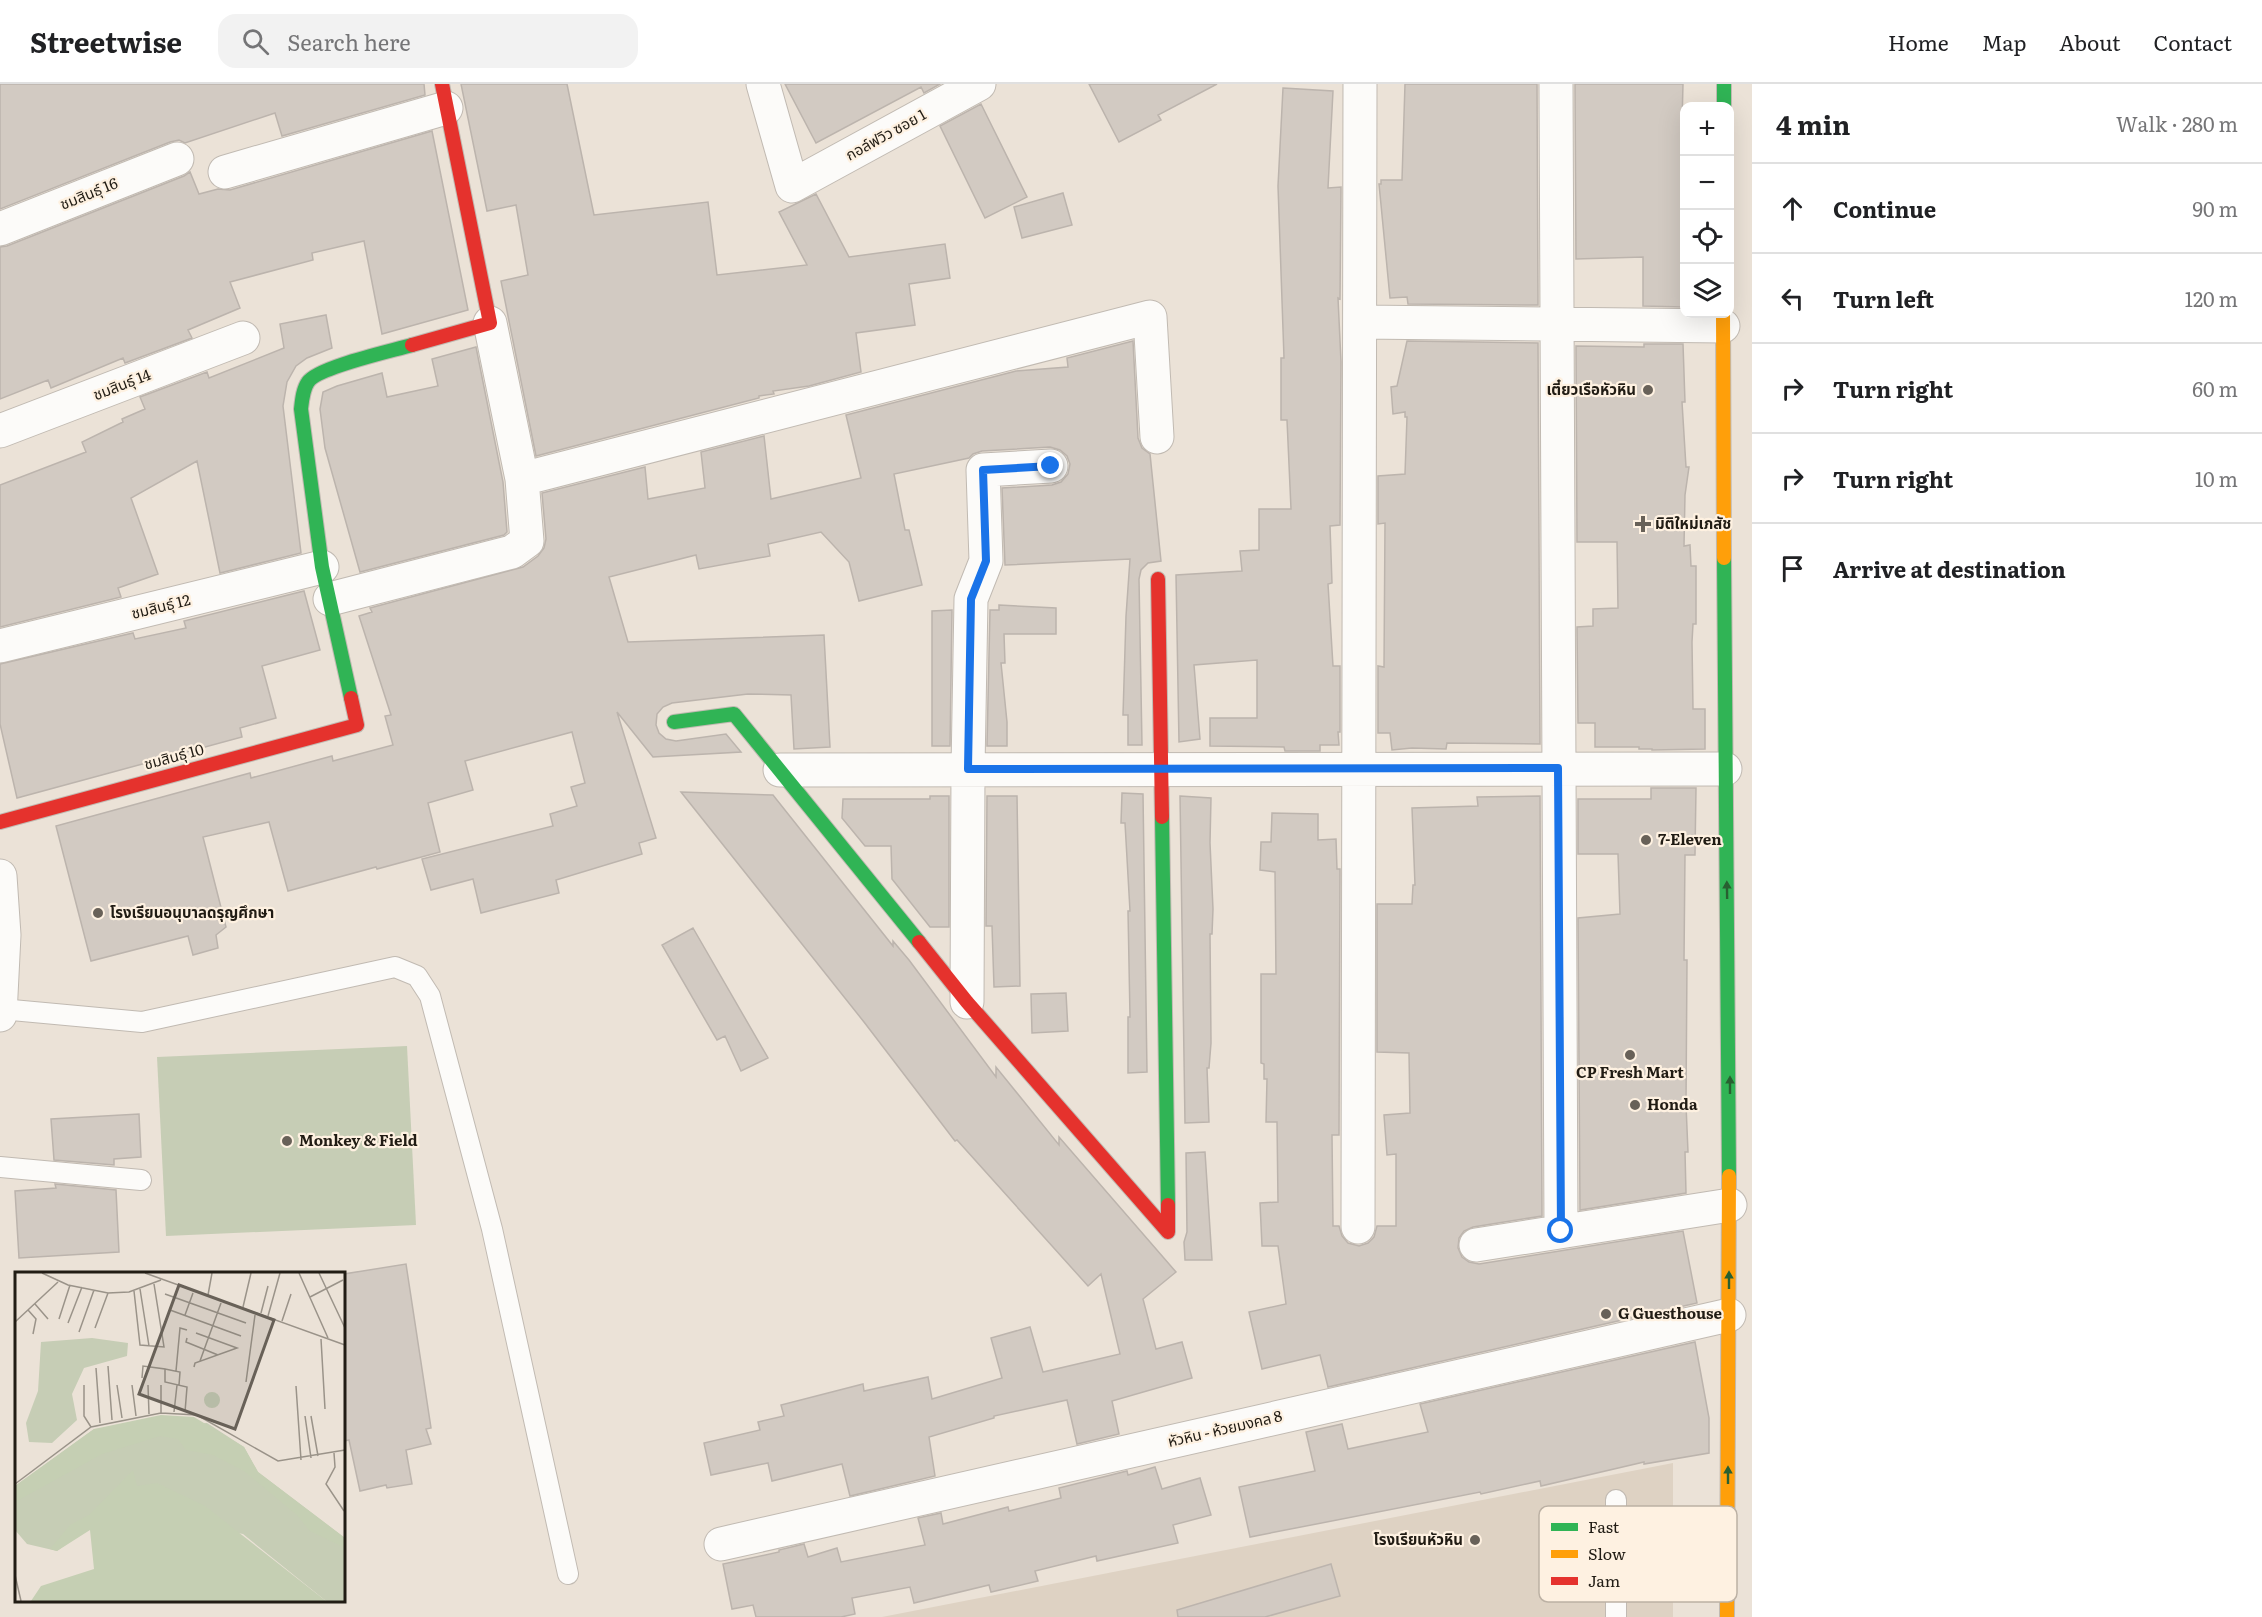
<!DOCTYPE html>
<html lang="en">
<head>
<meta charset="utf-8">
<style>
  :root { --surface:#fff; --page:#f2f2f2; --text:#202124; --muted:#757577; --line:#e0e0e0 }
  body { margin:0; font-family:Literata,"Noto Sans Thai",serif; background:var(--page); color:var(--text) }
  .controls { position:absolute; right:18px; top:18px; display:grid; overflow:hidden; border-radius:12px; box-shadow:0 6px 24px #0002 }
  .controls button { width:54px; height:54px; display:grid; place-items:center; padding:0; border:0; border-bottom:2px solid var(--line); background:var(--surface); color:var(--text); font:30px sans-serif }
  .stop { position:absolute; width:18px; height:18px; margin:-14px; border:4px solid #1a73e8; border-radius:50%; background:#fff }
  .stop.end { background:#1a73e8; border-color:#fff; box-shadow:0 2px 6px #0008 }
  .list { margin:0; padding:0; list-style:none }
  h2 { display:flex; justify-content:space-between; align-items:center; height:78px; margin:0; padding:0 24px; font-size:26px }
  h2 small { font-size:20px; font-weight:400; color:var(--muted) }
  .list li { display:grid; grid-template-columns:39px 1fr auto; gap:18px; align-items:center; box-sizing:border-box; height:90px; padding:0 24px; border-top:2px solid var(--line) }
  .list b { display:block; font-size:22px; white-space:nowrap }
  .list em { font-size:20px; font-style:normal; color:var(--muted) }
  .icon { flex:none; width:33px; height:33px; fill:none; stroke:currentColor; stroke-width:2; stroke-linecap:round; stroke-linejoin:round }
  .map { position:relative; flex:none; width:1752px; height:1533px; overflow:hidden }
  header { display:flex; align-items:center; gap:36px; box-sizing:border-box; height:84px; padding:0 30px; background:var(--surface); border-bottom:2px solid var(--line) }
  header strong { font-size:28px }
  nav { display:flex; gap:33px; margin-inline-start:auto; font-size:21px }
  .search { width:420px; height:54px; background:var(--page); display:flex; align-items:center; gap:15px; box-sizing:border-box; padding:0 21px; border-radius:18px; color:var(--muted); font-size:22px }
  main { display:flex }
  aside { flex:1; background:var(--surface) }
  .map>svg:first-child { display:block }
  .education { fill:#ded2c3 }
  .green { fill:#c6cdb5 }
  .building { fill:#d2cac2; stroke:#bcb4ad; stroke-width:1.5 }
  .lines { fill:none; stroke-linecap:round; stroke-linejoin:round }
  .lane-casing { stroke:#c1bab2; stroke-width:22 }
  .street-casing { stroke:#c1bab2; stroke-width:35 }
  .fast-casing { stroke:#c1bab2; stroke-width:16 }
  .slow-casing { stroke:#c1bab2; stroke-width:16 }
  .jam-casing { stroke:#c1bab2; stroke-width:16 }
  .lane { stroke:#fcfbf9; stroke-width:20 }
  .street { stroke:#fcfbf9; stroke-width:33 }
  .fast { stroke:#30b455; stroke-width:14 }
  .slow { stroke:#ff9f0a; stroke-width:14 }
  .jam { stroke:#e5322d; stroke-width:14 }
  .oneway { fill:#286031 }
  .route { stroke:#1a73e8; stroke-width:8 }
  .poi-dot { fill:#686158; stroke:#fef1e1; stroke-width:2 }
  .labels { text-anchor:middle; stroke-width:4.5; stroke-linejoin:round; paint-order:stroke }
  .street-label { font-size:15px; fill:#211c14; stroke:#fef1e1 }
  .poi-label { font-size:15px; font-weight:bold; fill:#211c14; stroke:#fef1e1; text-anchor:start }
  .inset-road { fill:none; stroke:#9a9389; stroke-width:1.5 }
  .view { fill:#686158; fill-opacity:0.15; stroke:#686158; stroke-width:3 }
  .inset-edge { fill:none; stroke:#211c14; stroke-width:3 }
  .key { fill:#fef1e1; stroke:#bcb1a4; stroke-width:1.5 }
  .key-label { font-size:16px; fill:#211c14 }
</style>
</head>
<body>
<header>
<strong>Streetwise</strong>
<div class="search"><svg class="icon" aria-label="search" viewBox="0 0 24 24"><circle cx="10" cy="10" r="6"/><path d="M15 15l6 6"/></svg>Search here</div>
<nav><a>Home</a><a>Map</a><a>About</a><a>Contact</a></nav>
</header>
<main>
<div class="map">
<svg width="1752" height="1533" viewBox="0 0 1752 1533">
  <rect width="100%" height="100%" fill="#ebe2d7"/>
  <path class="education" d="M 1673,1379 L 1673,1533 L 882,1533 Z"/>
  <path class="green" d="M 407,962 L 416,1141 L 166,1152 L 157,973 Z"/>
  <path class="building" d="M 0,0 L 424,0 L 425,11 L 282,52 L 275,29 L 185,59 L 179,56 L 170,58 L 0,125 Z
    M 461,0 L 567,0 L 594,131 L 708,118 L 717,191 L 807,181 L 779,128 L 816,110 L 849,173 L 945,160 L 950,194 L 909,200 L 915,241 L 856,249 L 861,288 L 809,302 L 773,307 L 774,310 L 759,312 L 759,314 L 536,372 L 501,197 L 528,191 L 516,121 L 487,127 Z
    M 785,0 L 940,0 L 924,9 L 921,3 L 816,59 Z
    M 1089,0 L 1217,0 L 1158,31 L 1161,36 L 1119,58 Z
    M 1405,0 L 1537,0 L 1538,221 L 1408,220 L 1407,213 L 1390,214 L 1379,100 L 1381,100 L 1381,96 L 1402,96 Z
    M 1575,0 L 1683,0 L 1681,77 L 1684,132 L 1684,223 L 1643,222 L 1643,173 L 1576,175 Z
    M 1283,4 L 1333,7 L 1328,104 L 1341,103 L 1340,215 L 1338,214 L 1341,278 L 1340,441 L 1330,442 L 1332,499 L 1328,500 L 1333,582 L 1340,582 L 1340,648 L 1338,648 L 1339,661 L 1320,661 L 1320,667 L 1285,667 L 1284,663 L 1210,662 L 1210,634 L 1257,634 L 1257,576 L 1194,581 L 1200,655 L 1179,658 L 1176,491 L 1242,487 L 1240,467 L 1259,466 L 1259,425 L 1291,425 L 1287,336 L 1281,336 L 1281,274 L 1284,274 L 1278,102 Z
    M 981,20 L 1027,113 L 985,134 L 940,42 Z
    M 432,47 L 468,226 L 382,250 L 364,157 L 312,169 L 313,176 L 230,198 L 240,224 L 188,246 L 192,254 L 125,279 L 123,274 L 51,304 L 48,296 L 0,315 L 0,163 L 7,162 L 184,92 L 190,88 L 199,110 L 218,105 L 230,106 Z
    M 1063,109 L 1072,141 L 1022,154 L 1014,123 Z
    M 326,231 L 332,264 L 307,274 L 296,282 L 287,298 L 283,322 L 301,469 L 220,489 L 197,377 L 131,414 L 158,490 L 118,504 L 121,513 L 0,543 L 0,401 L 86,368 L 82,358 L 123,338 L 122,335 L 145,325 L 140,313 L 207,288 L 209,294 L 284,264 L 280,240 Z
    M 1133,257 L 1138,354 L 1142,364 L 1150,370 L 1161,477 L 1148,479 L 1141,486 L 1139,495 L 1142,661 L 1128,661 L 1128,631 L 1123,631 L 1126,532 L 1130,475 L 1005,481 L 1002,404 L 1052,401 L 1061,398 L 1068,390 L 1070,380 L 1067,372 L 1060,366 L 1050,363 L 982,367 L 973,370 L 969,374 L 894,390 L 905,446 L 909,446 L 922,501 L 859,517 L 849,478 L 821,448 L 768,460 L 770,472 L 699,485 L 696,471 L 609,493 L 628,558 L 824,551 L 830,663 L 794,665 L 791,611 L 748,610 L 672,619 L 663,623 L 657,630 L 656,641 L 659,649 L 666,655 L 676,657 L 726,650 L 741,668 L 653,673 L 617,628 L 656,754 L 639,759 L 642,770 L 556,796 L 559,809 L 481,829 L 473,795 L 431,806 L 422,775 L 553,742 L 550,730 L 577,722 L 571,703 L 585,699 L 572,648 L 465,677 L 473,706 L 428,719 L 440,768 L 377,785 L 376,783 L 288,807 L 269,738 L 203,753 L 226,843 L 216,851 L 218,864 L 193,871 L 188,852 L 91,877 L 56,742 L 250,689 L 251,694 L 332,672 L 333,677 L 393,661 L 385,632 L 391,631 L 359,532 L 372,528 L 370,524 L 523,483 L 538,472 L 544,464 L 546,455 L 542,409 L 645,383 L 648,415 L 705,404 L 701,368 L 764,352 L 771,415 L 861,394 L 846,331 L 1016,287 L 1068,283 L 1067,274 Z
    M 1407,257 L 1538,259 L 1540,660 L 1447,659 L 1446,665 L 1412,664 L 1392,666 L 1390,649 L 1378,649 L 1378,582 L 1384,583 L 1385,439 L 1378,440 L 1378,392 L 1405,390 L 1407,333 L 1405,333 L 1405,328 L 1393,330 L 1391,303 L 1397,302 Z
    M 1644,260 L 1683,260 L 1685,318 L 1682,318 L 1686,383 L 1689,383 L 1685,411 L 1684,462 L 1690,461 L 1691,482 L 1696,482 L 1696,540 L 1693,540 L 1692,558 L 1693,625 L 1705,625 L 1705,665 L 1652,666 L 1652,665 L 1639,665 L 1639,663 L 1595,663 L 1595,639 L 1578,639 L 1577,543 L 1593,542 L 1593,525 L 1618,524 L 1617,458 L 1577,458 L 1576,262 L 1644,263 Z
    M 476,263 L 503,398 L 507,448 L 504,451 L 360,488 L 325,364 L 320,325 L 323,308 L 337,302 L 382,289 L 387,313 L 438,302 L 432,275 Z
    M 304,507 L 320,566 L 262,582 L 276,634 L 240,644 L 242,653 L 17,714 L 0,640 L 0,580 L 133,549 L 135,555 L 186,544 L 184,537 Z
    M 999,521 L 1056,524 L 1056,550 L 1004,550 L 1005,579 L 1001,579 L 1007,638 L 1007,662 L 987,662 L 990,526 L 999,526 Z
    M 952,526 L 950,662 L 932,662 L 932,527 Z
    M 1651,704 L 1696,704 L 1695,771 L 1685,771 L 1684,876 L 1687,876 L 1686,1021 L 1688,1068 L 1685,1068 L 1686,1109 L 1580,1126 L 1578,834 L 1620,830 L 1618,770 L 1578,770 L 1578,715 L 1651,715 Z
    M 681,708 L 773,711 L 893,862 L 893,857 L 909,876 L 996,993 L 996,983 L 1059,1061 L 1059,1053 L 1176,1188 L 1143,1215 L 1156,1265 L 1182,1258 L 1192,1294 L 1112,1317 L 1119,1350 L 1077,1360 L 1067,1316 L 994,1332 L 994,1334 L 929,1353 L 935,1392 L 850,1412 L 842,1380 L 772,1397 L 768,1379 L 711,1391 L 704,1359 L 760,1346 L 758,1338 L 784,1332 L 781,1321 L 863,1300 L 864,1307 L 928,1293 L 932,1315 L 1002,1294 L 991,1254 L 1030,1243 L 1043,1288 L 1120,1270 L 1101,1190 L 1088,1202 L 957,1056 L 955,1057 L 864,938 Z
    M 1122,709 L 1143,710 L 1147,988 L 1128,989 L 1128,933 L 1130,933 L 1128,827 L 1130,827 L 1125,739 L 1121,739 Z
    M 930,712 L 949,712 L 949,843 L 930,843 L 892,795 L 891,762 L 865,762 L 842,734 L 843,715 L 930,715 Z
    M 987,712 L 1017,712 L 1020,902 L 994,903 L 992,842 L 986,842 Z
    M 1180,712 L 1211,714 L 1210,759 L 1213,825 L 1212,850 L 1210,850 L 1211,959 L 1209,984 L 1207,984 L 1209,1038 L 1185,1039 Z
    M 1540,712 L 1542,1132 L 1473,1143 L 1464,1147 L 1459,1154 L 1458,1164 L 1462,1173 L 1469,1178 L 1479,1180 L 1683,1147 L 1697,1219 L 1328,1303 L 1320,1271 L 1262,1285 L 1249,1228 L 1286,1220 L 1278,1162 L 1262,1162 L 1260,1119 L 1278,1118 L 1277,1038 L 1266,1038 L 1267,995 L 1264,995 L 1264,980 L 1261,979 L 1261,890 L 1276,890 L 1275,788 L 1260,786 L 1261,758 L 1271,758 L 1272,729 L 1318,730 L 1318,756 L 1336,755 L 1337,785 L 1340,785 L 1339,1051 L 1332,1051 L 1333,1142 L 1339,1142 L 1342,1152 L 1348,1159 L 1359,1162 L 1368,1159 L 1374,1153 L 1377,1142 L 1396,1142 L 1396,1070 L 1387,1071 L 1384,1031 L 1410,1029 L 1409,969 L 1377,968 L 1377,820 L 1412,820 L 1413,801 L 1415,801 L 1412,724 L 1478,722 L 1477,713 Z
    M 693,844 L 768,974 L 741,987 L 725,952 L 717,956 L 662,861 Z
    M 1066,909 L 1068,947 L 1032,949 L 1031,910 Z
    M 139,1030 L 141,1073 L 114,1075 L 114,1081 L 54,1076 L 51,1035 Z
    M 1205,1068 L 1212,1176 L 1185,1176 L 1184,1158 L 1187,1148 L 1186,1069 Z
    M 55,1100 L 116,1106 L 119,1168 L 19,1174 L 15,1107 L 56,1104 Z
    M 406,1180 L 431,1344 L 426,1345 L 431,1360 L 406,1366 L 412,1400 L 387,1404 L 386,1401 L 360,1407 L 349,1356 L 344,1357 L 344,1190 Z
    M 1695,1258 L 1709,1334 L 1709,1369 L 1644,1380 L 1644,1378 L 1541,1402 L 1540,1397 L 1481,1410 L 1480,1408 L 1250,1453 L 1239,1403 L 1315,1387 L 1306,1348 L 1342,1340 L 1348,1365 L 1428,1348 L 1420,1320 Z
    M 1155,1383 L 1162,1405 L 1200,1394 L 1211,1431 L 1173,1441 L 1178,1459 L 1097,1477 L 1096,1472 L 1035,1487 L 1038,1497 L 991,1508 L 989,1501 L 914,1519 L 910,1503 L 852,1514 L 855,1530 L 841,1533 L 756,1533 L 753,1521 L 732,1525 L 723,1480 L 779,1468 L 779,1466 L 804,1460 L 808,1473 L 837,1464 L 841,1478 L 925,1461 L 918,1434 L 941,1429 L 943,1440 L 1008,1423 L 1009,1427 L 1061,1414 L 1059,1404 L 1127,1387 L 1128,1391 Z
    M 1331,1480 L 1340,1512 L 1265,1533 L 1178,1533 L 1177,1526 Z"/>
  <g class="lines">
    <defs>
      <path id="lane" d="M 1,925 L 142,938 L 395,883 L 417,892 L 430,912 L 492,1145 L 568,1490
        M 0,1083 L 141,1096
        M 1616,1533 L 1616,1416"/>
      <path id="street" d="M 763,0 L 792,102 L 979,0
        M 1556,0 L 1561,1147
        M 225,88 L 446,24
        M 0,145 L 177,75
        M 1360,238 L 1723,242
        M 0,347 L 243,254
        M 522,395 L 1150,233 L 1157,353
        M 330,515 L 512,468 L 527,457 L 522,395 L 490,239
        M 0,562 L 322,483
        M 780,686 L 1725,685
        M 0,792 L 4,851 L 0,931
        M 967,918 L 968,685 L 971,515 L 986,477 L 983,386 L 1051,382
        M 1358,1143 L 1360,0
        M 1476,1161 L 1730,1121
        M 721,1460 L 1729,1231"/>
      <path id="fast" d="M 1724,0 L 1724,22
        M 1724,474 L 1729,1092
        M 351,614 L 322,483 L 301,325 C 302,316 303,305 308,298 C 318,283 392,267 412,261
        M 674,638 L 734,630 L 919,858
        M 1162,733 L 1168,1121"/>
      <path id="slow" d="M 1723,230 L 1724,474
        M 1727,1533 L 1729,1092"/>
      <path id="jam" d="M 412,261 L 490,239 L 442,0
        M 1158,495 L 1162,733
        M 0,738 L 357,641 L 351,614
        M 919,858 L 967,918 L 1168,1148 L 1168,1121"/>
    </defs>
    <use href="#lane" class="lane-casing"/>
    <use href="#street" class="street-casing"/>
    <use href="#fast" class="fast-casing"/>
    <use href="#slow" class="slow-casing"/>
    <use href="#jam" class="jam-casing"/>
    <use href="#lane" class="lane"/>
    <use href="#street" class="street"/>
    <use href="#fast" class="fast"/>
    <use href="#slow" class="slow"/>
    <use href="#jam" class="jam"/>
  </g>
  <defs><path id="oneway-solid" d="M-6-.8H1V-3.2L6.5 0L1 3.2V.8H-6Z" transform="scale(1.5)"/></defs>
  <g class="oneway">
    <use href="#oneway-solid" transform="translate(1727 806) rotate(-91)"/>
    <use href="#oneway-solid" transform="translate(1730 1001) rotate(-90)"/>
    <use href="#oneway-solid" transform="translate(1729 1196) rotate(-90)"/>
    <use href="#oneway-solid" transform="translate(1728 1391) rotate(-90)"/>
  </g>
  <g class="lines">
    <path class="route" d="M 1051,382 L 983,386 L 986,477 L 971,515 L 968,685 L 1558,684 L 1561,1147"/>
  </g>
  <g class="poi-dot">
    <circle cx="1648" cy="306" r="6"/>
    <path d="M1640 431h6v6h6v6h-6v6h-6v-6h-6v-6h6z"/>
    <circle cx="1646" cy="756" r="6"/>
    <circle cx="98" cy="829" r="6"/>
    <circle cx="1630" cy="971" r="6"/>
    <circle cx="1635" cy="1021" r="6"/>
    <circle cx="287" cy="1057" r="6"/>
    <circle cx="1606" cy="1230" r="6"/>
    <circle cx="1475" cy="1456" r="6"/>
  </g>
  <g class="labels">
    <g class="street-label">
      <text transform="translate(886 51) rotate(-29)" y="5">กอล์ฟวิว ซอย 1</text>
      <text transform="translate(89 110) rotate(-22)" y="5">ชมสินธุ์ 16</text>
      <text transform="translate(122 301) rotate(-21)" y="5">ชมสินธุ์ 14</text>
      <text transform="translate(161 523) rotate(-14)" y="5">ชมสินธุ์ 12</text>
      <text transform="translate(174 673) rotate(-15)" y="5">ชมสินธุ์ 10</text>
      <text transform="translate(1225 1345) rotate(-13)" y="5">หัวหิน - ห้วยมงคล 8</text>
    </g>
    <g class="poi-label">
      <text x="1636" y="311" text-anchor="end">เตี๋ยวเรือหัวหิน</text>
      <text x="1655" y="445">มิติใหม่เภสัช</text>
      <text x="1658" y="761">7-Eleven</text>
      <text x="110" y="834">โรงเรียนอนุบาลดรุญศึกษา</text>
      <text x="1630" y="994" text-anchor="middle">CP Fresh Mart</text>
      <text x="1647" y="1026">Honda</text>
      <text x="299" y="1062">Monkey &amp; Field</text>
      <text x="1618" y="1235">G Guesthouse</text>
      <text x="1463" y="1461" text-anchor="end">โรงเรียนหัวหิน</text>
    </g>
  </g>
  <g transform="translate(15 1188)">
    <rect width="330" height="330" fill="#ebe2d7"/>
    <path d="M 77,66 L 113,71 L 112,84 L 69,96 L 57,122 L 62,148 L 37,171 L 14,170 L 11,151 L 23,119 L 26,70 ZM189 128a8 8 0 1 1 16 0a8 8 0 1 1-16 0ZM 192,151 L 229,175 L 243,200 L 330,266 L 330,329 L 311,329 L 228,262 L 101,236 L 42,279 L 12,272 L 0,258 L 0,214 L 79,157 Z" fill="#c6cdb5"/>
    <path d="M 146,143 L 179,145 L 229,175 L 243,200 L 330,266 L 330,276 L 295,259 L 282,243 L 229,199 L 198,183 L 171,178 L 163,167 L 145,164 L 87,182 L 0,230 L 0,214 L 79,157 ZM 118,198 L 122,214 L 142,211 L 190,234 L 311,329 L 16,329 L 26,314 L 79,297 L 75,258 L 42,279 L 35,277 L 55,253 L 74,243 Z" fill="#c5cfb3"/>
    <path class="inset-road" d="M 27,1 L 53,13 L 93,21 L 114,20 L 146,8M 130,1 L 330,73M 284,1 L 313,66M 304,1 L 330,56M 125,17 L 134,74M 119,19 L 125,73 L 149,75 L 139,12M 150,22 L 231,51M 193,23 L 197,1M 295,25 L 328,8M 20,32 L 33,47M 228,35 L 236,1M 13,38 L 21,47 L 18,62M 155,38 L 226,64M 246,41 L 253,14M 170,43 L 178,21M 253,44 L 265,1M 44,47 L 55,13M 267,49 L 276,22M 0,50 L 43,10M 53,51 L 67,15M 80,56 L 93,21M 64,60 L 79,18M 172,66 L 171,70 L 203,83M 306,67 L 310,137M 185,89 L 206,31M 93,94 L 97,148M 179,95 L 180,91 L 222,76 L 181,61M 81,96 L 85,151M 150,97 L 165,100 L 164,113M 161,99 L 165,56 L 172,58M 127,106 L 128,94 L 150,97 L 150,110 L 172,115 L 170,140M 231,110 L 240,43M 69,113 L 69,144 L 76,155M 102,113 L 107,146M 117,113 L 121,144M 133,113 L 134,142M 146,113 L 146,141M 281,114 L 286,188M 159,140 L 162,113M 290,144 L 296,186M 296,144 L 303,184M 319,181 L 320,195 L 311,212 L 329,239M 0,212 L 76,155 L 146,141 L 182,143 L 263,189 L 330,178M 0,303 L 6,329"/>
    <path class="view" d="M 164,13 L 259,48 L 220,157 L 124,122 Z"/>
    <rect width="330" height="330" class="inset-edge"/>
  </g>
  <rect x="1539" y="1422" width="198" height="96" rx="9" class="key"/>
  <rect x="1551" y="1439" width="27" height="8" fill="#30b455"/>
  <rect x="1551" y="1466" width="27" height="8" fill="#ff9f0a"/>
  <rect x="1551" y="1493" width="27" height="8" fill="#e5322d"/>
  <g class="key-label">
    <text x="1588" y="1449">Fast</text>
    <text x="1588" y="1476">Slow</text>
    <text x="1588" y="1503">Jam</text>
  </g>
</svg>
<div class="controls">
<button>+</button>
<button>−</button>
<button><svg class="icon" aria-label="locate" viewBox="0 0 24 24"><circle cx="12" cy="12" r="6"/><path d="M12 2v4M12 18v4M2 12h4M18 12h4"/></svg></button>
<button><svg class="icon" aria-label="layers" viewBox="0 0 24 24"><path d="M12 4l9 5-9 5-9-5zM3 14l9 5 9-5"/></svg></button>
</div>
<div class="stop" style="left:1561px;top:1147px"></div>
<div class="stop end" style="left:1051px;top:382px"></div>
</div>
<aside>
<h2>4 min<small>Walk · 280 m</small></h2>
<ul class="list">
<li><svg class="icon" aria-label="ahead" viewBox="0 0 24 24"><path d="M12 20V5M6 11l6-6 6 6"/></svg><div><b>Continue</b></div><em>90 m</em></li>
<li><svg class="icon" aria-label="left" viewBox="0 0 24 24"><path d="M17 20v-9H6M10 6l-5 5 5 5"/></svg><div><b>Turn left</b></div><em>120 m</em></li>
<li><svg class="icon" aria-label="right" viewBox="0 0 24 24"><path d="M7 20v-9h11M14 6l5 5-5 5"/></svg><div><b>Turn right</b></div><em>60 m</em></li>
<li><svg class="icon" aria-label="right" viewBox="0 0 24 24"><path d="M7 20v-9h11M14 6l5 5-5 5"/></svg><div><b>Turn right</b></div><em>10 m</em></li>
<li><svg class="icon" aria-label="arrive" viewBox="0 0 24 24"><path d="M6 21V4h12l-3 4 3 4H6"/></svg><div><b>Arrive at destination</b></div></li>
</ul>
</aside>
</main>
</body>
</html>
